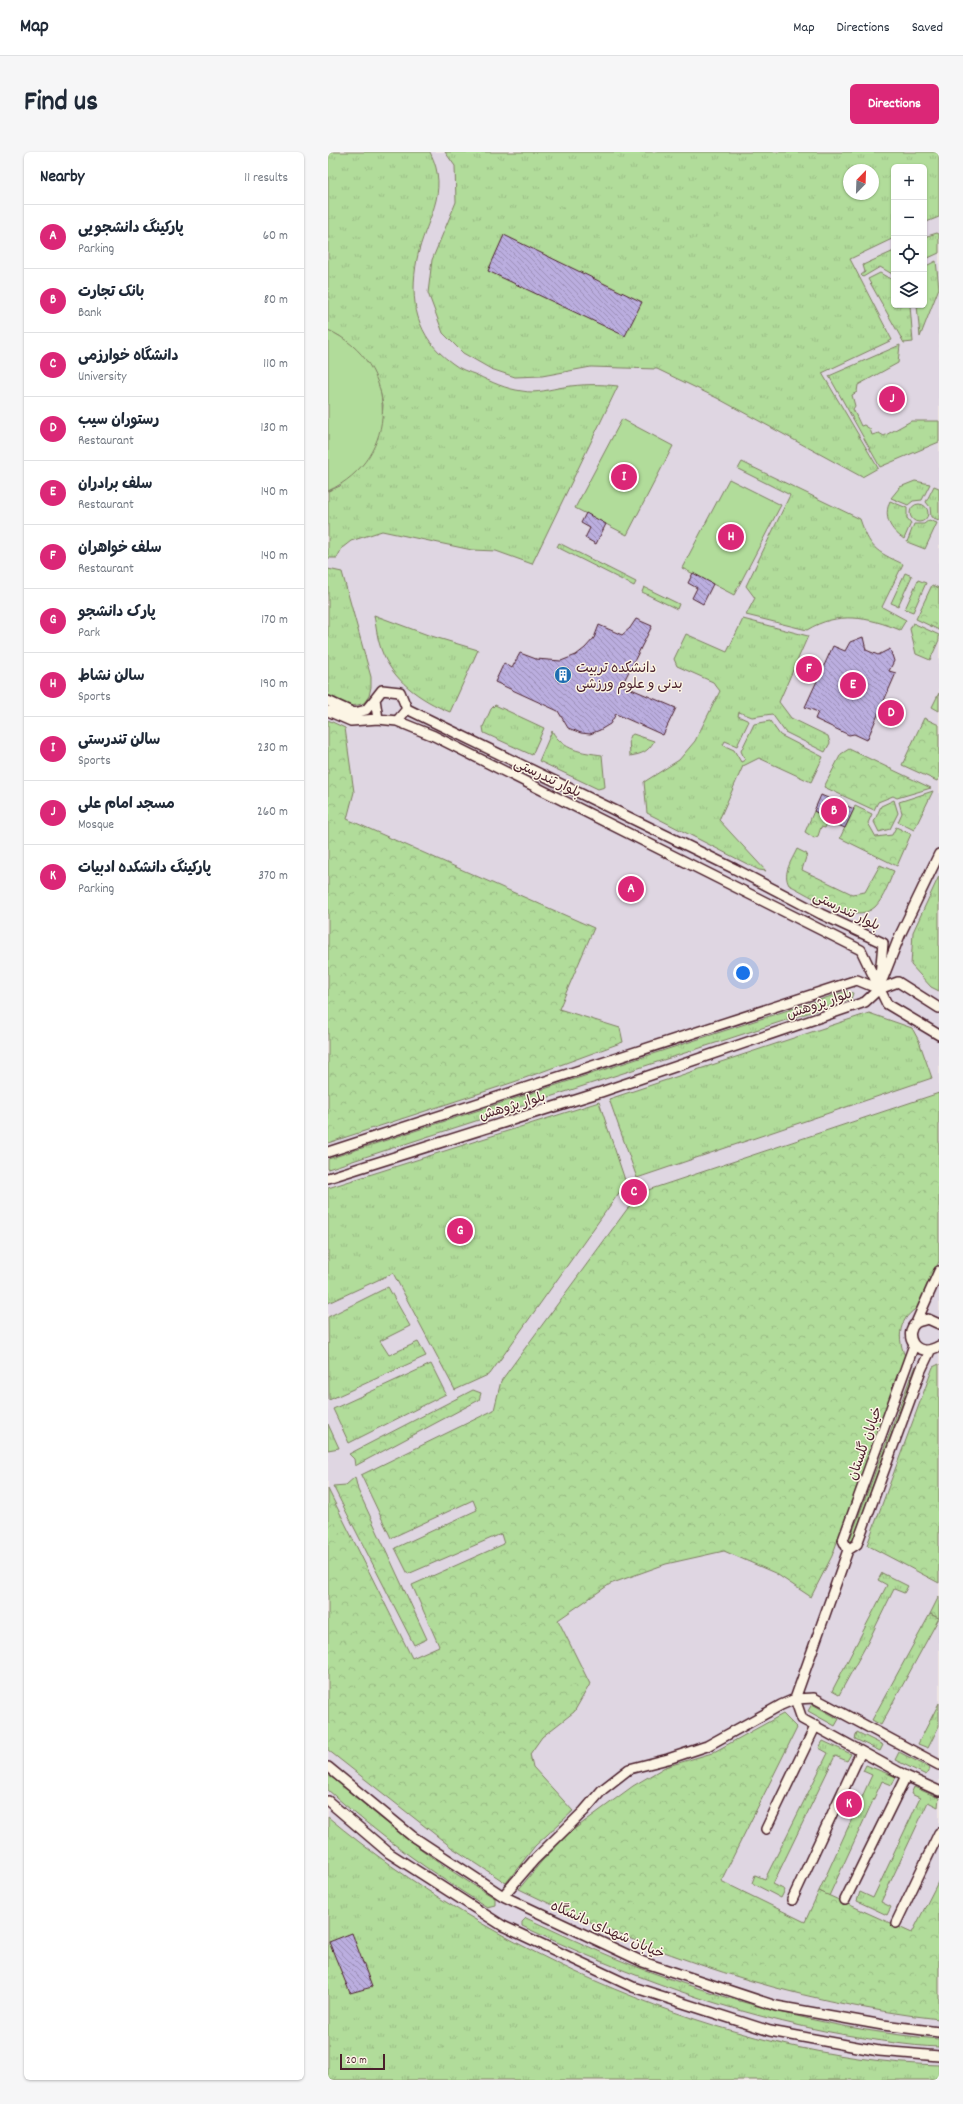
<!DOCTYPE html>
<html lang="en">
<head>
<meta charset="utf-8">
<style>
  :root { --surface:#fff; --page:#f6f6f7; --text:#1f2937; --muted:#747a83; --line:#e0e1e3; --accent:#db2777 }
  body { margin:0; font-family:Dekko,"Playpen Sans Arabic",sans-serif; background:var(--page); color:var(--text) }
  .controls { position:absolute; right:12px; top:12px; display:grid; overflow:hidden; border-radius:6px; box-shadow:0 1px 3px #0004 }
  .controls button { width:36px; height:36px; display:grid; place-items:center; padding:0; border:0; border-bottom:1px solid var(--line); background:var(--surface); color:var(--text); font:20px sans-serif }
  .compass { position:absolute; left:515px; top:12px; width:36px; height:36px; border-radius:50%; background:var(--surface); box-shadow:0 1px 3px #0004; rotate:23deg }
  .scale { position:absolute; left:12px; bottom:10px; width:45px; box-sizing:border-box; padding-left:4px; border:2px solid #4a1f2b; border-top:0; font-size:11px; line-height:14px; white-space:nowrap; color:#4a1f2b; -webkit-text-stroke:3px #fcf5e5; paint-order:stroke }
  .you { position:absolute; left:415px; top:821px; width:14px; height:14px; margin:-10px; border:3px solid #fff; border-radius:50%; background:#1a73e8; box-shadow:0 0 0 6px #1a73e833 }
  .badge { display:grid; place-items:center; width:26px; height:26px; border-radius:50%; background:var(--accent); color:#fff; font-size:13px; font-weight:700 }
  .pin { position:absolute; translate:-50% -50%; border:2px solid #fff; box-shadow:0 1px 4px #0006 }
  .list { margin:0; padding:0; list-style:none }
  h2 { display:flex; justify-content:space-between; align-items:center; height:52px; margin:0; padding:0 16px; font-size:17px }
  h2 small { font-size:13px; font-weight:400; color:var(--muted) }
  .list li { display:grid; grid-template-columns:26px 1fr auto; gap:12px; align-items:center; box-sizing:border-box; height:64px; padding:0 16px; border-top:1px solid var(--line) }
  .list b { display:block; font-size:15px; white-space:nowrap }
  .list p { margin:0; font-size:13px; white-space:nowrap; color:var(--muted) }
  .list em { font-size:13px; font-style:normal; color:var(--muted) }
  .icon { flex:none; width:22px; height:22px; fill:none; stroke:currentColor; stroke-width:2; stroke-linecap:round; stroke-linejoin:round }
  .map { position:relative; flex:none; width:611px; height:1928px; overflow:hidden; border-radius:6px }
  header { display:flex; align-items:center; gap:24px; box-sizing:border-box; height:56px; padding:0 20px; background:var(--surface); border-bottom:1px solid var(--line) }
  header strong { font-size:19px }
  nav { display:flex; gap:22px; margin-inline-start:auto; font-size:14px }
  .intro { display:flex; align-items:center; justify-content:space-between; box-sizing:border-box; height:96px; padding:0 24px }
  h1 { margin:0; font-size:28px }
  .button { padding:10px 18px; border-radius:6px; background:var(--accent); color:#fff; font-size:14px; font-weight:700 }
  main { display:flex; gap:24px; padding:0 24px }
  aside { flex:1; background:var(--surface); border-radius:6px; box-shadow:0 1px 3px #0004 }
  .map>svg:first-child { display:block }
  .built { fill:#dfd6e2; fill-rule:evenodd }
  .grass { fill:url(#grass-tufts); stroke:#7e7e62; fill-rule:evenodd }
  .forest { fill:url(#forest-crowns); stroke:#7e7e62 }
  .pitch { fill:#b1dc9a; stroke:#7e7e62 }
  .building { fill:url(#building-back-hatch); stroke:#4a1f2b }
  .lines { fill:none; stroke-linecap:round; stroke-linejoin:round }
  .service-casing { stroke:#4a1f2b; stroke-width:12 }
  .service { stroke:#fcf5e5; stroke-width:9 }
  .labels { text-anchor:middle; stroke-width:3; stroke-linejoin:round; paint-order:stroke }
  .poi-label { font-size:14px; fill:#4a1f2b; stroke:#fcf5e5; text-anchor:start }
  .street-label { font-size:14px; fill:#4a1f2b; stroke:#fcf5e5 }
</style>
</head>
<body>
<header>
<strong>Map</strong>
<nav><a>Map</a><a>Directions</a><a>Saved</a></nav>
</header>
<div class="intro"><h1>Find us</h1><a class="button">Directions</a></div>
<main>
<aside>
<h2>Nearby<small>11 results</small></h2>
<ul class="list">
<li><span class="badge">A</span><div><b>پارکینگ دانشجویی</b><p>Parking</p></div><em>60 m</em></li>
<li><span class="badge">B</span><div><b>بانک تجارت</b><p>Bank</p></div><em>80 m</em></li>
<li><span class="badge">C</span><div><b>دانشگاه خوارزمی</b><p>University</p></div><em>110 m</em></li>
<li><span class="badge">D</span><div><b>رستوران سیب</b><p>Restaurant</p></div><em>130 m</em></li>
<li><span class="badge">E</span><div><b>سلف برادران</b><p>Restaurant</p></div><em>140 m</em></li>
<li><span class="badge">F</span><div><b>سلف خواهران</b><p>Restaurant</p></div><em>140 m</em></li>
<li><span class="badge">G</span><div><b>پارک دانشجو</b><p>Park</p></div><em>170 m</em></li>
<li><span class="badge">H</span><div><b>سالن نشاط</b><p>Sports</p></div><em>190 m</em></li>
<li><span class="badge">I</span><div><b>سالن تندرستی</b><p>Sports</p></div><em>230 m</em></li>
<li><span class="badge">J</span><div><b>مسجد امام علی</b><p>Mosque</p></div><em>260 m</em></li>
<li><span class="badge">K</span><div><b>پارکینگ دانشکده ادبیات</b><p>Parking</p></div><em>370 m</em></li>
</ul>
</aside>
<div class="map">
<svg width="611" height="1928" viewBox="0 0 611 1928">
  <defs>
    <pattern id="grass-tufts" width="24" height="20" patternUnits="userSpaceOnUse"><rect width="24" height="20" fill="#b1dc9a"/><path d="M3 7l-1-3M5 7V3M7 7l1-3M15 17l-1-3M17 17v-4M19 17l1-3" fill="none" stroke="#9abc85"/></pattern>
    <pattern id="forest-crowns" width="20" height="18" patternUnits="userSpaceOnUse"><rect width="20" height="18" fill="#b1dc9a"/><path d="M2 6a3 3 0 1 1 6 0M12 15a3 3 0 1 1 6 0" fill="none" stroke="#9abc85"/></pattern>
    <pattern id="building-back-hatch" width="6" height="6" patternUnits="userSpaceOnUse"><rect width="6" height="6" fill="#bbaedf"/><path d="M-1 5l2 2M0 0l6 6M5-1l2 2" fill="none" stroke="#9a8db5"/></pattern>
  </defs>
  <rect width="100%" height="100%" fill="#efe7e4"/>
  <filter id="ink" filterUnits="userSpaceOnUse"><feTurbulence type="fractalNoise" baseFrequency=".025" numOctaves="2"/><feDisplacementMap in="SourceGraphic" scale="8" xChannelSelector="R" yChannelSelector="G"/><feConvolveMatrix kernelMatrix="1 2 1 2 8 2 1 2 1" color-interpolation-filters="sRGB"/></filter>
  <g filter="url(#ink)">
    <path class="built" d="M 0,0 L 611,0 L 611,1928 L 0,1928 ZM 566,15 L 596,15 L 596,153 L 566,153 ZM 521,18 L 545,18 L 545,42 L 521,42 Z"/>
    <path class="grass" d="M 0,0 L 102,0 C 123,42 97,67 89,107 C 81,149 88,185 124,211 C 131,217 141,220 149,223 C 163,230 178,237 194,239 C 209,242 222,237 236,235 C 254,232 272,232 290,234 L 204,412 L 168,399 L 144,398 L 54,379 L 23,389 L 14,396 L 9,406 L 0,406 L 0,339 L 12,334 L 54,266 L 55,253 L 52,239 L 13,185 L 0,178 Z
      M 117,0 L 611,0 L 611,65 L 596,71 L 596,15 L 566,15 L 566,86 L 522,107 L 564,188 L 494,221 L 550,316 L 534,325 L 389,246 L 329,217 L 263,215 L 214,224 L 187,225 L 163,217 L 135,201 L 115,181 L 100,141 L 104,108 L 128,50 L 127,14 ZM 521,18 L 545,18 L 545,42 L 521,42 Z
      M 609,81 L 611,82 L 611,101 L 596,108 L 596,85 Z
      M 566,99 L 566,123 L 552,115 L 535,125 L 533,123 L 537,120 L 535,113 Z
      M 608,109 L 611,136 L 592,185 L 589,153 L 596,153 L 596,115 Z
      M 552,121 L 566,129 L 566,153 L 582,153 L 585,190 L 576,191 L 540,127 Z
      M 572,193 L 570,211 L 530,233 L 529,240 L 524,243 L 527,254 L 525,257 L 533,274 L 536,273 L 542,277 L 544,283 L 551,281 L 556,284 L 583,269 L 611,269 L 611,290 L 552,315 L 501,224 Z
      M 414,310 L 532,367 C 542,396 547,399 575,412 L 554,455 L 578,468 L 572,478 C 540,465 510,459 479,478 L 418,463 L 427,446 L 418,434 L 462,343 L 410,317 Z
      M 587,329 L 602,332 L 594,348 L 585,349 L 580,353 L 563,346 L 572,335 Z
      M 606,334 L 611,336 L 611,368 L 603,365 L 602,355 L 598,350 Z
      M 562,349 L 579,356 L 579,366 L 583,371 L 576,387 C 562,378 555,365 562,349 Z
      M582 361a9 9 0 1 1 18 0a9 9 0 1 1-18 0Z
      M 601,368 L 609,371 L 597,397 L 579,390 L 586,372 L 596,372 Z
      M 231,391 L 308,430 L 306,434 L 229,395 Z
      M 0,417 L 14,420 L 43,525 L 43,535 L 41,544 L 36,551 L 30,553 L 22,554 L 0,544 Z
      M 316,435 L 351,452 L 349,457 L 314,440 Z
      M 46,463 L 100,483 L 150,498 L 122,560 C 92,548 64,528 53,497 C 49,486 48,474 46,463 Z
      M 415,467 L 480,484 L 451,550 L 463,566 L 500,584 L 502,591 L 497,600 L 457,580 L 444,562 L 424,565 L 411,560 L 410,564 L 421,569 L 409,594 L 397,589 L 395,593 L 406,598 L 413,610 L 417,608 L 413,599 L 426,572 L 442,569 L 452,583 L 495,605 L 483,630 L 431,606 L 415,614 L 391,668 L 438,719 L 431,718 L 319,661 L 316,630 L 351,608 L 367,589 L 392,539 L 385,530 L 349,514 L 346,507 L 358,482 L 399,500 Z
      M 167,553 L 216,576 L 204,603 L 156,581 L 155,575 L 163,557 Z
      M 224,579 C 236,599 253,600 274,603 L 277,635 L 270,637 L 211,609 Z
      M 305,582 L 326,589 C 320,600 314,602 302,604 L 301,585 Z
      M 611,724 L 611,839 L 603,835 L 583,813 L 585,780 Z
      M 519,839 L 525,841 L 523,847 L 0,1017 L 0,1007 Z
      M 541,861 L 584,876 L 591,889 L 604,926 L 309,1026 L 281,947 Z
      M 271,950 L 298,1031 L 162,1222 L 127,1238 L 65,1121 L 0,1151 L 0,1036 Z
      M 60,1135 L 82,1174 L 52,1189 L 61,1203 L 90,1190 L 98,1204 L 1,1248 L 0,1165 Z
      M 103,1212 L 118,1242 L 21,1291 L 5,1257 Z
      M 588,1214 L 525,1388 L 522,1390 L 522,1387 L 586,1216 Z
      M 0,1272 L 11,1296 L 0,1298 Z
      M 554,1421 L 580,1434 L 576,1441 L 566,1437 L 540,1490 L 511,1543 L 504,1539 L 559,1433 L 550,1428 Z
      M 602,1462 L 611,1466 L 553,1573 L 544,1568 Z
      M 611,1551 L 611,1574 L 600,1596 L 590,1592 Z
      M 484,1552 L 511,1567 L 507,1574 L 480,1559 Z
      M 529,1580 L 555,1593 L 552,1599 L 527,1587 Z
      M 495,1589 L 523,1602 L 519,1609 L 507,1604 L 445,1732 L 457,1738 L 453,1746 L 424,1731 L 427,1723 L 437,1727 L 500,1601 L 491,1596 Z
      M 571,1600 L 602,1616 L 598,1623 L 567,1608 Z
      M 538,1613 L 568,1625 L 564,1633 L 554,1629 L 501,1744 L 491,1739 L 544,1623 L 535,1619 Z
      M 0,1622 C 53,1667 106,1711 167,1746 L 167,1753 L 159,1755 C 103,1721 49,1682 0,1638 Z
      M 586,1635 L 611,1646 L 610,1655 L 600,1650 L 553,1750 L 563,1755 L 559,1763 L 529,1749 L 532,1740 L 545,1746 L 592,1646 L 583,1642 Z
      M 0,1665 C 160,1799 400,1907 611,1913 L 611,1928 L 0,1928 Z
      M 198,1766 C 238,1784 278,1804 320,1819 C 413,1853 512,1879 611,1887 L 611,1895 C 580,1894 548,1888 518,1883 C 404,1863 298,1823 194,1774 L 194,1770 Z"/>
    <path class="forest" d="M 577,421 L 584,424 L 570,454 L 563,451 Z
      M 590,428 L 598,431 L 585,460 L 577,457 Z
      M 604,433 L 611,436 L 611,478 L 588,467 Z
      M 585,471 L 611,483 L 611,488 L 602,508 L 588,502 L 582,477 Z
      M 611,541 L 611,559 L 604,555 Z
      M 596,566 L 611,573 L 611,626 L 609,629 L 574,613 Z
      M 0,568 L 17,576 L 26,640 L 19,667 L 266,776 L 231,857 L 292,876 L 295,890 L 186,930 L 0,991 Z
      M 521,597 L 603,636 L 569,646 L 565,644 L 550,650 L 546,658 L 496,635 L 513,602 Z
      M 605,639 L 586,678 L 570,670 L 574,661 L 571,650 Z
      M 566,648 L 570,661 L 562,677 L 551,680 L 546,670 L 553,654 Z
      M 527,654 L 544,662 L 540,671 L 548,685 L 564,683 L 568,675 L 583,682 L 569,714 L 512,686 Z
      M 486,659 L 497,665 L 496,667 L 500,669 L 497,676 L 493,675 L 490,684 L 486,686 L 477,680 Z
      M 469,697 L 479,702 L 474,718 L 524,742 L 537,740 L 552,713 L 566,719 C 561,730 556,746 547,755 C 526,774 482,743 461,733 C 454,721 464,708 469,697 Z
      M 611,941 L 611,1109 L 596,1152 C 573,1163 567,1181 577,1204 L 504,1404 L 483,1445 L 447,1421 L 396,1399 L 338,1412 L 282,1432 L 230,1468 L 262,1532 L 246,1560 L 214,1585 L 202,1602 L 205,1615 L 245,1659 L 207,1694 L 178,1731 L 123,1695 L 0,1598 L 0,1337 L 84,1506 L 111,1494 L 84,1433 L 176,1392 L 173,1382 L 80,1422 L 67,1396 L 149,1358 L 145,1348 L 63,1386 L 33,1323 L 166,1258 L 173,1229 L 311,1041 Z
      M 611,1212 L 611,1431 L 539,1393 L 605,1215 Z
      M 145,1238 L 153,1241 L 151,1248 L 27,1314 L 26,1307 L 21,1302 Z
      M 27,1325 L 30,1338 L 99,1487 L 86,1493 L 5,1334 L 18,1333 Z
      M 611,1444 L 611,1466 L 602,1462 Z
      M 455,1562 L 469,1576 L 393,1729 L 477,1770 L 491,1739 L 584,1781 L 611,1728 L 611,1867 C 461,1850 326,1803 191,1737 L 213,1710 L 241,1681 L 305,1634 L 337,1615 L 384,1601 Z"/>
    <path class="pitch" d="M 0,178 C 73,211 72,306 0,339 Z
      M 294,267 L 345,294 L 299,383 L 247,356 Z
      M 401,327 L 453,353 L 406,443 L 354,416 Z"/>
    <path class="building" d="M 176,83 L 314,150 L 297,184 L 160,119 Z
      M 258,361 L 278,372 L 268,392 L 257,386 L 262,376 L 253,371 Z
      M 365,421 L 385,432 L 375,452 L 364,446 L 369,436 L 360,431 Z
      M 308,467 L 324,474 L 294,533 L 348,556 L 335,583 L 288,562 L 282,572 L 272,578 L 262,582 L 253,581 L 240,576 L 230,559 L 167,530 L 176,511 L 184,516 L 192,501 L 208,507 L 233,509 L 248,503 L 257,496 L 266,486 L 271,473 L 294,483 L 302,476 Z
      M 535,485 L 538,498 L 550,503 L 562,497 L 566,509 L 561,519 L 568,521 L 539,588 L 526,582 L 521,583 L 487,567 L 490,560 L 477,555 L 505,494 L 517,499 L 522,490 Z
      M 493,643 L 526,657 L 517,676 L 496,667 L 497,665 L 486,659 Z
      M 24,1781 L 44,1835 L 22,1841 L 1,1790 Z"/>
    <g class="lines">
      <defs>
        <path id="service" d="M 54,538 L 72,540 L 79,557 L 69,569 L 50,567 L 47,547 Z
          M 0,549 L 26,561 L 38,558 L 47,547
          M 79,557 L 407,717 L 493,762 L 555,791 L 551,835
          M 0,559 L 23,569 L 50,567
          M 69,569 L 106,584 L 533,798 L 559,852 L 611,883
          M 555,826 L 572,783 L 611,702
          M 0,1000 L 529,828 L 551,837
          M 0,1026 L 273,940 L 537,850 L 551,837 L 570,830 L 611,856
          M 588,1171 L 611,1119
          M 611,1172 L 600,1167 C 597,1168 591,1169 588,1171 C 575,1181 586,1208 611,1194
          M 586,1193 L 515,1388 L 520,1398 L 467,1547 L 474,1567 L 578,1624 L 611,1639
          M 520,1398 L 529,1392 L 593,1218 L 602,1199
          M 0,1615 L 84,1684 L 175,1744 L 315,1810 L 448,1854 L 555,1873 L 611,1880
          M 0,1649 L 61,1701 L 175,1774 L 305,1835 L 442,1879 L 551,1899 L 611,1904
          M 438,1677 L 488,1573
          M 175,1744 L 206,1708 L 256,1659 L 274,1638 L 301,1617 L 340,1607 L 379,1594 L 453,1553 L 467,1547 L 486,1546 L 611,1613
          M 464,1748 L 533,1600
          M 517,1748 L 578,1624
          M 568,1771 L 611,1681"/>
      </defs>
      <use href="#service" class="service-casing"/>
      <use href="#service" class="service"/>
    </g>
  </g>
  <defs>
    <symbol id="building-disc" viewBox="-11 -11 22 22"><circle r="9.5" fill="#1f6fb2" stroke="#fcf5e5"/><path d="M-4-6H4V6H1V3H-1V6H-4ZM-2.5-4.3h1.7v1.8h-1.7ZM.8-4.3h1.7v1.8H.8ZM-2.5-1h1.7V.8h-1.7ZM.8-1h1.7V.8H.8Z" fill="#fff"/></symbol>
  </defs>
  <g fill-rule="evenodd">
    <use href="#building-disc" x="225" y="513" width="20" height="20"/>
  </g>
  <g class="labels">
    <g class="poi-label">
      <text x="248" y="520">دانشکده تربیت<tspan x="248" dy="16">بدنی و علوم ورزشی</tspan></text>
    </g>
    <g class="street-label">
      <text transform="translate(220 625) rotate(26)" y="5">بلوار تندرستی</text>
      <text transform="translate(519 758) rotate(26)" y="5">بلوار تندرستی</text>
      <text transform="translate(491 851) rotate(-19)" y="5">بلوار پژوهش</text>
      <text transform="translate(184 953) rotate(-17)" y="5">بلوار پژوهش</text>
      <text transform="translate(536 1291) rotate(-70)" y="5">خیابان گلستان</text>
      <text transform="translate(280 1777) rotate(24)" y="5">خیابان شهدای دانشگاه</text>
    </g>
  </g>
</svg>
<div class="controls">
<button>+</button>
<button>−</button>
<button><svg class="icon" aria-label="locate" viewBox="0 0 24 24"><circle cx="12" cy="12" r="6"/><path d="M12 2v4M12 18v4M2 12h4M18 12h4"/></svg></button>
<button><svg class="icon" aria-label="layers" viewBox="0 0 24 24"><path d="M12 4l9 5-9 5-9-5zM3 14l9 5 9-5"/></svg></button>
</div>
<svg class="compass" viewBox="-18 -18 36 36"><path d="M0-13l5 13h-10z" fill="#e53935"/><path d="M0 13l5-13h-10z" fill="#747a83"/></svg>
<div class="scale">20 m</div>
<div class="you"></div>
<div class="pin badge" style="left:303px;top:737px">A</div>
<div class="pin badge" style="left:506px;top:659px">B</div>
<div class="pin badge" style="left:306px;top:1040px">C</div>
<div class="pin badge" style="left:563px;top:561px">D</div>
<div class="pin badge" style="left:525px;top:533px">E</div>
<div class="pin badge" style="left:481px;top:517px">F</div>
<div class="pin badge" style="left:132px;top:1079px">G</div>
<div class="pin badge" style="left:403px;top:385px">H</div>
<div class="pin badge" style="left:296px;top:325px">I</div>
<div class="pin badge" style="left:564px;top:247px">J</div>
<div class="pin badge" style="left:521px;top:1652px">K</div>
</div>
</main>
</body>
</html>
